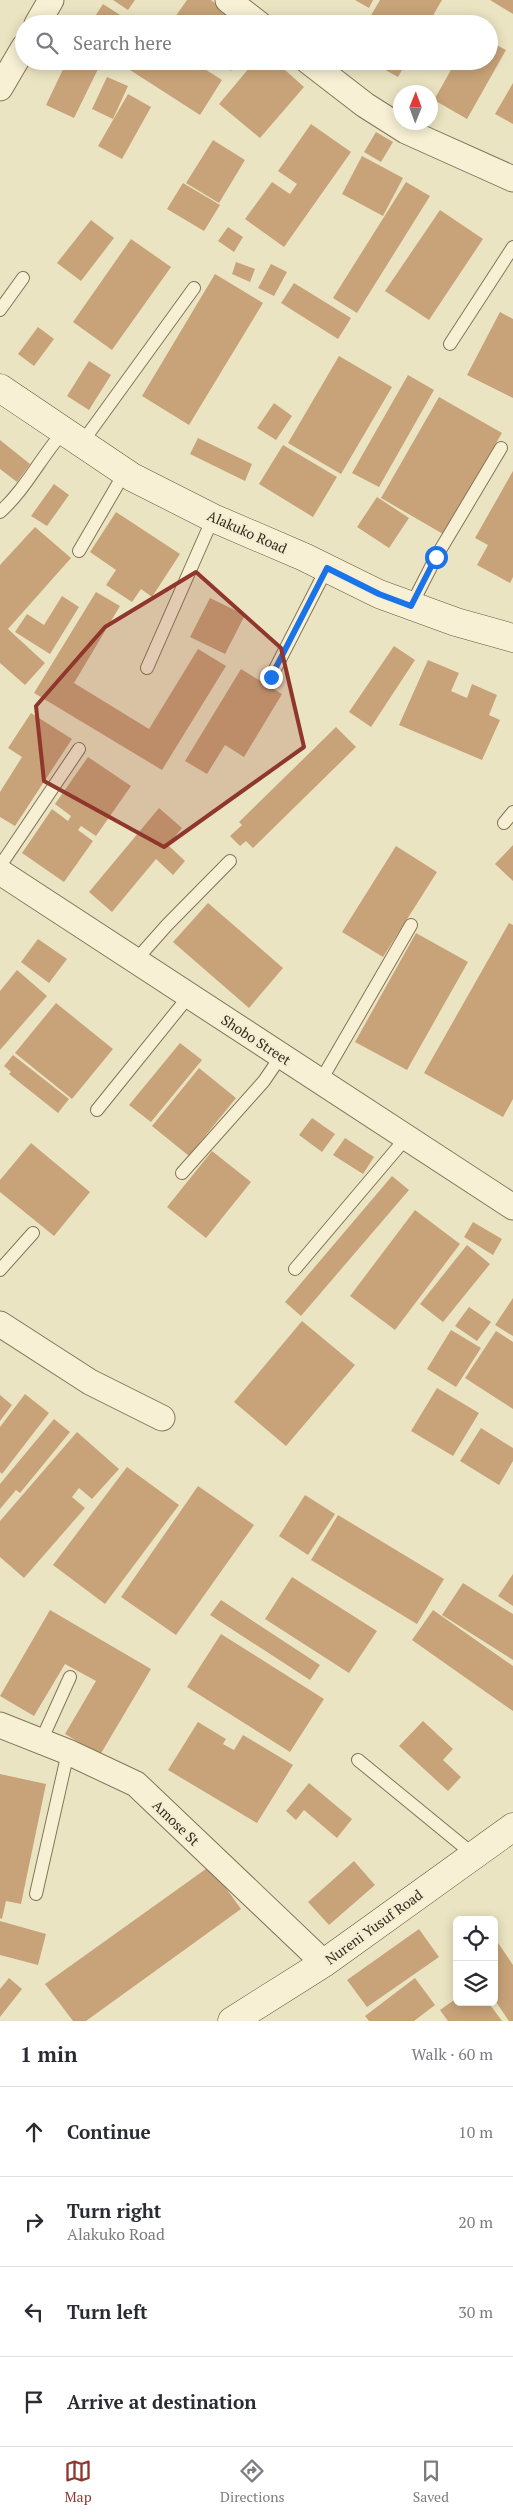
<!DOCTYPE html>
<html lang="en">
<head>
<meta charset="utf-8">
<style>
  :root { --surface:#fff; --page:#f7f7f7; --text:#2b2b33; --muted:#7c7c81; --line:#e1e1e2; --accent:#90372d }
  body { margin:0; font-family:"PT Serif",serif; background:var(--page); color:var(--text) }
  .controls { position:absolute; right:15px; bottom:15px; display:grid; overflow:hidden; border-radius:8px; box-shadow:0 2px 12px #0003 }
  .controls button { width:45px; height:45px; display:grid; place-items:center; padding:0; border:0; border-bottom:1px solid var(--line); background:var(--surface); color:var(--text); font:25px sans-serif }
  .compass { position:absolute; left:393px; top:85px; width:45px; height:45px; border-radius:50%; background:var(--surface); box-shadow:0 2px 12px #0003; rotate:1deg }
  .stop { position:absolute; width:15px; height:15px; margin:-11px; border:4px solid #1a73e8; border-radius:50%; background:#fff }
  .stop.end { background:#1a73e8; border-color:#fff; box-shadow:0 1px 5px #0008 }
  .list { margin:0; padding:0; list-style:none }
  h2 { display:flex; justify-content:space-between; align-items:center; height:65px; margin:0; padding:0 20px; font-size:21px }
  h2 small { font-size:16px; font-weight:400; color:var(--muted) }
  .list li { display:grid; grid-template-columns:32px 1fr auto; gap:15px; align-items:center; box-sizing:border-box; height:90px; padding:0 20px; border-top:1px solid var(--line) }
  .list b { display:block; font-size:19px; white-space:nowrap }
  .list p { margin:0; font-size:16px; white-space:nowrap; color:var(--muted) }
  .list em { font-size:16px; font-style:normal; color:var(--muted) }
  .icon { flex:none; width:28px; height:28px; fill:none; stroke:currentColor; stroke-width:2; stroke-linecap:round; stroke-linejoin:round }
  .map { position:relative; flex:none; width:513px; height:2021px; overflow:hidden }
  .search { position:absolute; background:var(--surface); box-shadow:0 2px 12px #0003; left:15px; right:15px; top:15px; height:55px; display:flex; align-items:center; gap:12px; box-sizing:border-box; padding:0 18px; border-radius:28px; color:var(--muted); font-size:19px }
  .sheet { height:425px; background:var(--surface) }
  nav { display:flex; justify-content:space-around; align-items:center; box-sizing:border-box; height:70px; border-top:1px solid var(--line); background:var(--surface); font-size:14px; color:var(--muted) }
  nav a { display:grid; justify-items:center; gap:2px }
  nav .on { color:var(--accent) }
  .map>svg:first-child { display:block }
  .building { fill:#c8a379 }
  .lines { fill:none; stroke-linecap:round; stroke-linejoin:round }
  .lane-casing { stroke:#84755a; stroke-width:14 }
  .street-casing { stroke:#84755a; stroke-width:27 }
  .secondary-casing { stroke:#66563d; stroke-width:29 }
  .lane { stroke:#f7f0d4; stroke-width:12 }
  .street { stroke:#f7f0d4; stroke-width:25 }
  .secondary { stroke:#f7f0d4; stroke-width:28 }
  .route { stroke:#1a73e8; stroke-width:6 }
  .marked { fill:#90372d; fill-opacity:0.2; stroke:#90372d; stroke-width:4; stroke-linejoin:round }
  .labels { text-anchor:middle; stroke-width:4.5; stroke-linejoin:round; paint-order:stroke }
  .street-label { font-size:14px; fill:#352b1e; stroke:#f3edd1 }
</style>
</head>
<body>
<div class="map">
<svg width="513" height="2021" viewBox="0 0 513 2021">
  <rect width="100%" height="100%" fill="#ebe4c2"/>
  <path class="building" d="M 113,0 L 135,0 L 128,10 Z
    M 187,0 L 211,0 L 242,24 L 170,24 Z
    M 355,0 L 373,0 L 369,8 Z
    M 380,0 L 442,0 L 428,24 L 366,24 Z
    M 490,0 L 513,0 L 513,14 Z
    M 103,4 L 134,24 L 90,24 Z
    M 489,41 L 506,50 L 467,119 L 434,100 L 456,61 L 489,61 Z
    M 67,61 L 86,61 L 99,67 L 74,118 L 46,105 Z
    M 116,61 L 192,61 L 222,80 L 200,115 Z
    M 219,61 L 239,61 L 231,71 Z
    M 255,61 L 275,61 L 304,87 L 260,138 L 219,104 Z
    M 369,61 L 407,61 L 398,77 Z
    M 107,77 L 128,86 L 113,119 L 92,109 Z
    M 513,83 L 513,124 L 495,114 Z
    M 128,94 L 151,107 L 122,159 L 98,146 Z
    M 311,124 L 351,152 L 284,247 L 245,219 L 272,182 L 290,194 L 297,184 L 278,171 Z
    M 376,132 L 393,142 L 381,162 L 364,152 Z
    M 213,140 L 245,160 L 219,203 L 186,183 Z
    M 362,156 L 403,178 L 383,216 L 342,194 Z
    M 406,182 L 430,196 L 357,313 L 333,298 Z
    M 183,183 L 220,205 L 204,231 L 167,209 Z
    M 440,210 L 483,239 L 429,320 L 385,291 Z
    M 91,220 L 114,238 L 81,281 L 57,263 Z
    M 228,227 L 243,237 L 234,252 L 218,241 Z
    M 131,239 L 171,267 L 112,350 L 73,322 Z
    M 236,262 L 255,269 L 250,282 L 232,274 Z
    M 271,264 L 287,272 L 274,296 L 258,288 Z
    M 215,274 L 263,303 L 189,425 L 142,396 Z
    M 294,283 L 351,318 L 338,339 L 281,303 Z
    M 500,312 L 513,319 L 513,398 L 467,375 Z
    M 38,327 L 54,339 L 34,366 L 18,354 Z
    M 339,356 L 392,387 L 341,474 L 288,443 Z
    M 89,361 L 111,375 L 89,410 L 67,396 Z
    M 408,375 L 434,390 L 379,487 L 352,473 Z
    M 439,397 L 502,433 L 443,534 L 381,498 Z
    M 274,403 L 292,416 L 276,440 L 257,428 Z
    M 198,438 L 252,464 L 245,481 L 190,454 Z
    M 0,440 L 30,464 L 17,482 L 0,469 Z
    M 283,445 L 337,477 L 313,517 L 259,484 Z
    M 513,471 L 513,577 L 510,583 L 477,565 L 488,545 L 475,538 Z
    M 54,484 L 69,495 L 47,526 L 31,516 Z
    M 377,497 L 409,518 L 389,548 L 357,527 Z
    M 116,512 L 180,554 L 152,597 L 141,589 L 132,602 L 106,585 L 116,570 L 90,552 Z
    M 35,527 L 71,558 L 8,629 L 45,663 L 25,685 L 0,663 L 0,565 Z
    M 96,592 L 120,606 L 74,683 L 149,729 L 198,649 L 226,666 L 162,770 L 34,693 Z
    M 62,596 L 79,607 L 50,654 L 15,632 L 27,614 L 44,625 Z
    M 210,598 L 245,615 L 225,654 L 190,637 Z
    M 394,646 L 415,660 L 371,727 L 349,712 Z
    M 428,660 L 459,673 L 451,691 L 467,698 L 472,684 L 497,695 L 489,715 L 500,720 L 482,760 L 399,725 Z
    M 241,669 L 282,694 L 244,757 L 225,745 L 207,774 L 185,761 Z
    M 31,713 L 72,739 L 15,826 L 0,817 L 0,792 L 22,757 L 8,748 Z
    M 336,727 L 356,747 L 253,848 L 246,841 L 240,846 L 230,836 L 242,825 L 239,822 Z
    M 88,757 L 131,786 L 96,836 L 81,826 L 78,830 L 93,841 L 64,882 L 22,853 L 52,809 L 68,821 L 71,816 L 55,804 Z
    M 159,808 L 182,828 L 168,845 L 185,861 L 173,875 L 156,859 L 112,912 L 89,892 Z
    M 513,845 L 513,881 L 495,864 Z
    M 396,846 L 437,872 L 383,957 L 342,932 Z
    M 208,903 L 283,968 L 249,1008 L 173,942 Z
    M 509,923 L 513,925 L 513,1099 L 503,1117 L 424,1073 Z
    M 416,933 L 468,962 L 407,1070 L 355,1042 Z
    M 38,939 L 67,959 L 49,983 L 21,962 Z
    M 17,970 L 47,996 L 0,1050 L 0,991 Z
    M 56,1003 L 113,1049 L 72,1099 L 15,1053 Z
    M 180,1043 L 202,1060 L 151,1122 L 129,1105 Z
    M 13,1055 L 69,1099 L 58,1113 L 9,1074 L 11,1072 L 4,1066 Z
    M 199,1068 L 236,1098 L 189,1156 L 152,1126 Z
    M 312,1118 L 335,1134 L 322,1152 L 299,1135 Z
    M 345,1138 L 374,1157 L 363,1174 L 333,1155 Z
    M 31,1143 L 90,1192 L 54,1236 L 0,1192 L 0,1180 Z
    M 212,1151 L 251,1182 L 206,1238 L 167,1207 Z
    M 392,1176 L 409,1190 L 301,1316 L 285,1302 Z
    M 415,1210 L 460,1244 L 395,1330 L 350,1296 Z
    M 473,1222 L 502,1239 L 493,1255 L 464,1237 Z
    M 467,1245 L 490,1264 L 443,1322 L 420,1304 Z
    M 513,1298 L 513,1336 L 495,1325 Z
    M 469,1307 L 491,1322 L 477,1341 L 455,1326 Z
    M 302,1321 L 355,1365 L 286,1446 L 234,1402 Z
    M 451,1330 L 481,1348 L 456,1387 L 427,1369 Z
    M 496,1331 L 513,1342 L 513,1409 L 465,1378 Z
    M 437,1388 L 479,1413 L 453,1456 L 411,1431 Z
    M 25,1394 L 49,1413 L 2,1474 L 0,1472 L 0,1427 Z
    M 0,1395 L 12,1405 L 0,1421 Z
    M 54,1419 L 70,1432 L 20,1493 L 16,1490 L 0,1509 L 0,1484 Z
    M 481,1428 L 513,1448 L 513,1461 L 499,1485 L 460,1461 Z
    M 77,1432 L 119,1469 L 92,1499 L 79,1488 L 72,1497 L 85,1508 L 24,1578 L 0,1557 L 0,1521 Z
    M 127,1467 L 179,1505 L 105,1604 L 53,1565 Z
    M 198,1486 L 254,1525 L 176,1635 L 121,1597 Z
    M 305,1495 L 335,1514 L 308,1555 L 279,1536 Z
    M 338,1515 L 444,1579 L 417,1624 L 311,1560 Z
    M 513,1574 L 513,1606 L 498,1596 Z
    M 292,1577 L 377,1631 L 349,1673 L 265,1619 Z
    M 463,1583 L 513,1614 L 513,1660 L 442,1615 Z
    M 221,1600 L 320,1665 L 310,1680 L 210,1615 Z
    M 50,1610 L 151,1669 L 100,1755 L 65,1734 L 96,1681 L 65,1664 L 34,1716 L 0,1696 Z
    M 433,1610 L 513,1666 L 513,1711 L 412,1640 Z
    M 221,1634 L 324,1699 L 290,1752 L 187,1687 Z
    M 423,1721 L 453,1749 L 443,1760 L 461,1777 L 448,1791 L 399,1746 Z
    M 198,1722 L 226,1739 L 223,1744 L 234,1750 L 243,1735 L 293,1765 L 257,1823 L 168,1770 Z
    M 0,1774 L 46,1784 L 21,1904 L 6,1901 L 2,1919 L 0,1918 Z
    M 309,1783 L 352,1819 L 337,1838 L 304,1810 L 296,1820 L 286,1811 Z
    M 354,1861 L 375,1885 L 329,1925 L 308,1902 Z
    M 210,1866 L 241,1909 L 86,2021 L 73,2021 L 45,1984 Z
    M 0,1921 L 46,1934 L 38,1965 L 0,1955 Z
    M 419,1929 L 439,1957 L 367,2007 L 347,1980 Z
    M 496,1940 L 513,1965 L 513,2021 L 509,2021 L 494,1999 L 494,1941 Z
    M 9,1978 L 22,1989 L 0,2017 L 0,1989 Z
    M 415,1978 L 435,2005 L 414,2021 L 369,2021 L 365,2016 Z
    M 457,1998 L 457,2002 L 488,2002 L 502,2021 L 448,2021 L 440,2010 Z"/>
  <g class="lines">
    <defs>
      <path id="lane" d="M 0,310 L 23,278
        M 450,344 L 513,247
        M 81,444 L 194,288
        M 0,512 C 25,490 41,457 63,432
        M 79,551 L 125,472
        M 411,606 L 436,557 L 501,448
        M 147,668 L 213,518
        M 271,677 L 327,568
        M 504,823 L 513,812
        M 0,866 L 79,749
        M 135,961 L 167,925 L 230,861
        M 320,1082 L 411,925
        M 97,1110 L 189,996
        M 182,1173 L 264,1081 L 281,1056
        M 295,1269 L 406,1138
        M 0,1270 L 33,1233
        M 41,1741 L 70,1677
        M 358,1760 L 474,1855
        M 36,1894 L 68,1752"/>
      <path id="street" d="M 228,0 L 259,24
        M 37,24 L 51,0
        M 308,61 L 365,105 L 406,131 L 513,179
        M 0,88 L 24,47
        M 0,872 L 513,1207
        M 0,1324 L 90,1382 L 162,1418
        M 0,1725 L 68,1752 L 136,1784 L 324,1963"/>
      <path id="secondary" d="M 0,388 L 132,477 L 213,518 L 304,557 L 379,594 L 456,622 L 513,638
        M 232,2021 L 324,1963 L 513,1827"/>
    </defs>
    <use href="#lane" class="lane-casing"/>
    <use href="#street" class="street-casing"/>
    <use href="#secondary" class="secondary-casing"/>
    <use href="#lane" class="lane"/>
    <use href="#street" class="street"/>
    <use href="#secondary" class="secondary"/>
  </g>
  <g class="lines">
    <path class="route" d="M 271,677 L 327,568 L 379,594 L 411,606 L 436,557"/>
  </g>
  <path class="marked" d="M 196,572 L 281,648 L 304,747 L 164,847 L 44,781 L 36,706 L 105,627 Z"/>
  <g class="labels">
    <g class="street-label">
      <text transform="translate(247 532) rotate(24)" y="5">Alakuko Road</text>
      <text transform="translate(256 1040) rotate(33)" y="5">Shobo Street</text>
      <text transform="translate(176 1823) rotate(44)" y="5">Amose St</text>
      <text transform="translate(374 1927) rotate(-36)" y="5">Nureni Yusuf Road</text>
    </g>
  </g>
</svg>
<div class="controls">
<button><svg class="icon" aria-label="locate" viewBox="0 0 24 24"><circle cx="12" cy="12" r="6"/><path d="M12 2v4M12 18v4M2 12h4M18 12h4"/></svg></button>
<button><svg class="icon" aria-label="layers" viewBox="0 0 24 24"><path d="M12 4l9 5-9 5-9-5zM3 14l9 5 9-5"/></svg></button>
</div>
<svg class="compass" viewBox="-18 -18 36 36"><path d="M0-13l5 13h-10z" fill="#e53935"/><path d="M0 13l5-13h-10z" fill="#7c7c81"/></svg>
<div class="stop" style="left:436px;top:557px"></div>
<div class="stop end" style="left:271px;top:677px"></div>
<div class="search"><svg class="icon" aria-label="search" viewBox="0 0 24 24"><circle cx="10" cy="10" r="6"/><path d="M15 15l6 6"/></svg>Search here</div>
</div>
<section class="sheet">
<h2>1 min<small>Walk · 60 m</small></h2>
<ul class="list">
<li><svg class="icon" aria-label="ahead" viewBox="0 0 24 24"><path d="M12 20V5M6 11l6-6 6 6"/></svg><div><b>Continue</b></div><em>10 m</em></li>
<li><svg class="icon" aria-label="right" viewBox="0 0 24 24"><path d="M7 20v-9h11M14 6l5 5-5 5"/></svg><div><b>Turn right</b><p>Alakuko Road</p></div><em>20 m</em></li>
<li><svg class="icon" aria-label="left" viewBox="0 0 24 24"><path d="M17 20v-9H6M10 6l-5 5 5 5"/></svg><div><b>Turn left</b></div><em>30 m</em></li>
<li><svg class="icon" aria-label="arrive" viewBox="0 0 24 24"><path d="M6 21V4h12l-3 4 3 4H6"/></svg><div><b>Arrive at destination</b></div></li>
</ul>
</section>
<nav>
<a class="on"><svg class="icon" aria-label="map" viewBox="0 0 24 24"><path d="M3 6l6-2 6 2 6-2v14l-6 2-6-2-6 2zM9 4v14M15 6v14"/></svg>Map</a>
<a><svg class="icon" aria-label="directions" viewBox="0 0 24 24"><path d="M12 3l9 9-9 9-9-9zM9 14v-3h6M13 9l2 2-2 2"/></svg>Directions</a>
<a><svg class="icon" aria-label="saved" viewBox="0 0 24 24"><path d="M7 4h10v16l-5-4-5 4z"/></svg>Saved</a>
</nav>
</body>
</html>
